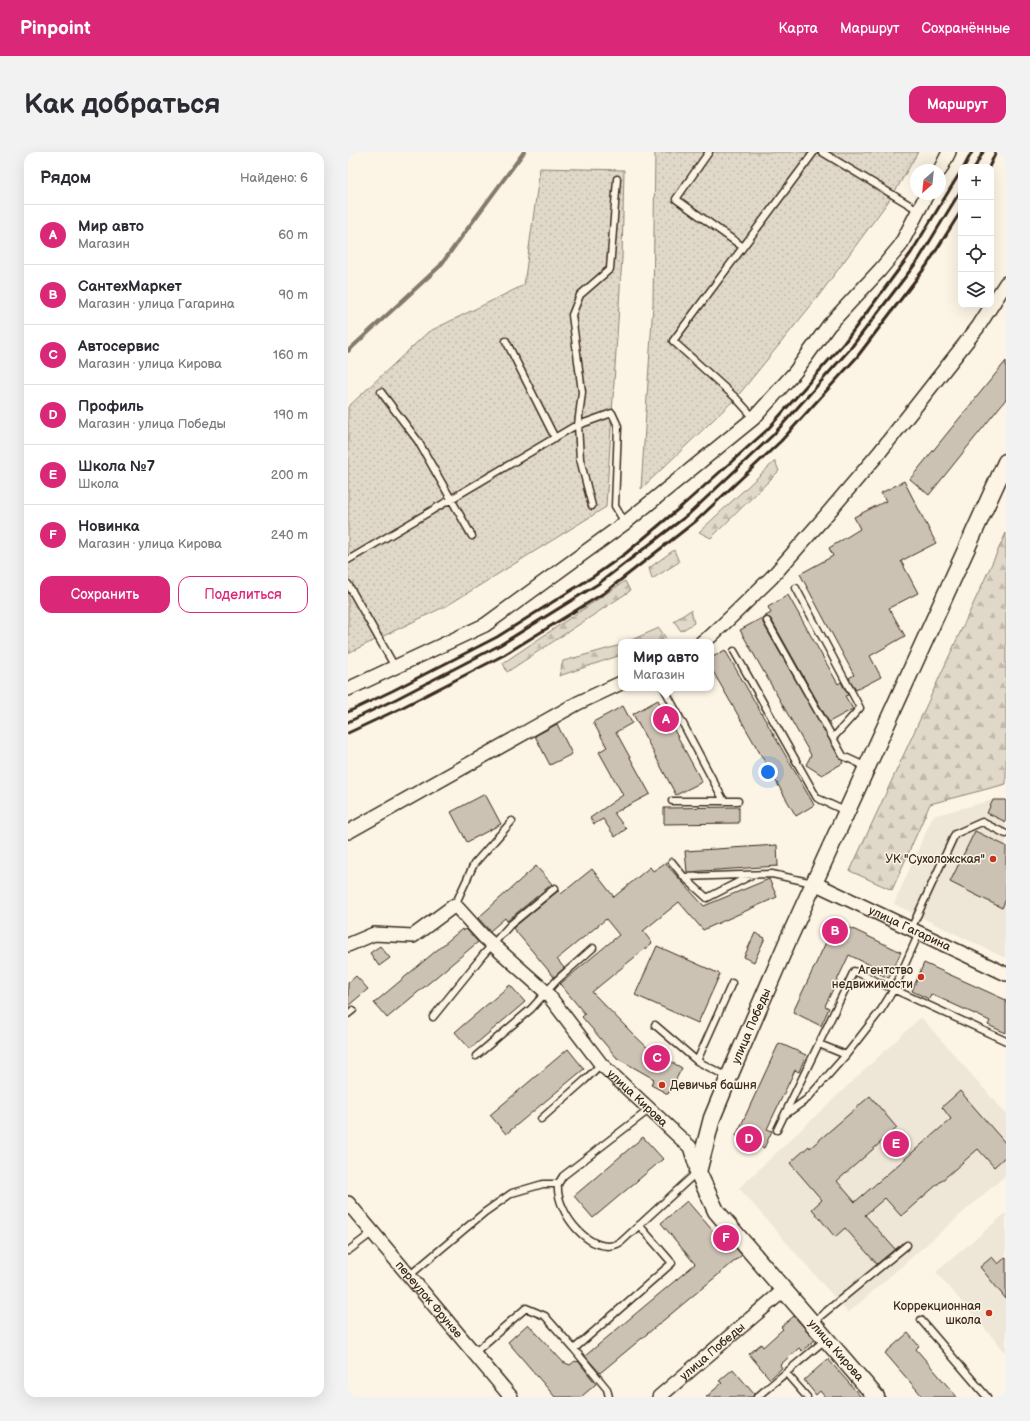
<!DOCTYPE html>
<html lang="ru">
<head>
<meta charset="utf-8">
<style>
  :root { --surface:#fff; --page:#f2f2f3; --text:#2b2b33; --muted:#7c7c81; --line:#e1e1e2; --accent:#db2777 }
  body { margin:0; font-family:"Balsamiq Sans",sans-serif; background:var(--page); color:var(--text) }
  .controls { position:absolute; right:12px; top:12px; display:grid; overflow:hidden; border-radius:8px; box-shadow:0 4px 16px #0002 }
  .controls button { width:36px; height:36px; display:grid; place-items:center; padding:0; border:0; border-bottom:1px solid var(--line); background:var(--surface); color:var(--text); font:20px sans-serif }
  .compass { position:absolute; left:562px; top:12px; width:36px; height:36px; border-radius:50%; background:var(--surface); box-shadow:0 4px 16px #0002; rotate:207deg }
  .you { position:absolute; left:420px; top:620px; width:14px; height:14px; margin:-10px; border:3px solid #fff; border-radius:50%; background:#1a73e8; box-shadow:0 0 0 6px #1a73e833 }
  .badge { display:grid; place-items:center; width:26px; height:26px; border-radius:50%; background:var(--accent); color:#fff; font-size:13px; font-weight:700 }
  .pin { position:absolute; translate:-50% -50%; border:2px solid #fff; box-shadow:0 1px 4px #0006 }
  .popup { position:absolute; left:270px; top:487px; width:96px; height:52px; box-sizing:border-box; display:grid; place-content:center; border-radius:8px; background:var(--surface); filter:drop-shadow(0 1px 3px #0005); font-size:13px; white-space:nowrap; color:var(--muted) }
  .popup b { font-size:15px; color:var(--text) }
  .popup::after { content:''; position:absolute; left:50%; top:100%; margin-left:-8px; border:8px solid transparent; border-top-color:var(--surface) }
  .list { margin:0; padding:0; list-style:none }
  h2 { display:flex; justify-content:space-between; align-items:center; height:52px; margin:0; padding:0 16px; font-size:17px }
  h2 small { font-size:13px; font-weight:400; color:var(--muted) }
  .list li { display:grid; grid-template-columns:26px 1fr auto; gap:12px; align-items:center; box-sizing:border-box; height:60px; padding:0 16px; border-top:1px solid var(--line) }
  .list b { display:block; font-size:15px; white-space:nowrap }
  .list p { margin:0; font-size:13px; white-space:nowrap; color:var(--muted) }
  .list em { font-size:13px; font-style:normal; color:var(--muted) }
  .actions { display:flex; gap:8px; padding:12px 16px }
  .actions a { flex:1; padding:9px 0; border:1px solid var(--accent); border-radius:12px; text-align:center; font-size:14px; color:var(--accent) }
  .actions .main { background:var(--accent); color:#fff }
  .icon { flex:none; width:22px; height:22px; fill:none; stroke:currentColor; stroke-width:2; stroke-linecap:round; stroke-linejoin:round }
  .map { position:relative; flex:none; width:658px; height:1245px; overflow:hidden; border-radius:12px }
  header { display:flex; align-items:center; gap:24px; box-sizing:border-box; height:56px; padding:0 20px; background:var(--accent); color:#fff }
  header strong { font-size:19px }
  nav { display:flex; gap:22px; margin-inline-start:auto; font-size:14px }
  .intro { display:flex; align-items:center; justify-content:space-between; box-sizing:border-box; height:96px; padding:0 24px }
  h1 { margin:0; font-size:28px }
  .button { padding:10px 18px; border-radius:12px; background:var(--accent); color:#fff; font-size:14px; font-weight:700 }
  main { display:flex; gap:24px; padding:0 24px }
  aside { flex:1; background:var(--surface); border-radius:12px; box-shadow:0 4px 16px #0002 }
  .map>svg:first-child { display:block }
  .built { fill:#eee6d6 }
  .grass { fill:url(#grass-dots); stroke:#8e8173 }
  .forest { fill:url(#forest-firs); stroke:#8e8173 }
  .lines { fill:none; stroke-linecap:round; stroke-linejoin:round }
  .stream { stroke:#85796b; stroke-width:4 }
  .building { fill:#ccc2b3; stroke:#3b2a1e }
  .service-casing { stroke:#3b2a1e; stroke-width:9 }
  .minor-casing { stroke:#3b2a1e; stroke-width:16 }
  .tertiary-casing { stroke:#3b2a1e; stroke-width:19 }
  .service { stroke:#fcf5e5; stroke-width:6 }
  .minor { stroke:#fcf5e5; stroke-width:13 }
  .tertiary { stroke:#fcf5e5; stroke-width:16 }
  .rail { stroke:#3b2a1e; stroke-width:3 }
  .poi-dot { fill:#c8321e; stroke:#fcf5e5; stroke-width:1.5 }
  .labels { text-anchor:middle; stroke-width:3; stroke-linejoin:round; paint-order:stroke }
  .poi-label { font-size:12px; fill:#3b2a1e; stroke:#fcf5e5; text-anchor:end }
  .street-label { font-size:12px; fill:#3b2a1e; stroke:#fcf5e5 }
</style>
</head>
<body>
<header>
<strong>Pinpoint</strong>
<nav><a>Карта</a><a>Маршрут</a><a>Сохранённые</a></nav>
</header>
<div class="intro"><h1>Как добраться</h1><a class="button">Маршрут</a></div>
<main>
<aside>
<h2>Рядом<small>Найдено: 6</small></h2>
<ul class="list">
<li><span class="badge">A</span><div><b>Мир авто</b><p>Магазин</p></div><em>60 m</em></li>
<li><span class="badge">B</span><div><b>СантехМаркет</b><p>Магазин · улица Гагарина</p></div><em>90 m</em></li>
<li><span class="badge">C</span><div><b>Автосервис</b><p>Магазин · улица Кирова</p></div><em>160 m</em></li>
<li><span class="badge">D</span><div><b>Профиль</b><p>Магазин · улица Победы</p></div><em>190 m</em></li>
<li><span class="badge">E</span><div><b>Школа №7</b><p>Школа</p></div><em>200 m</em></li>
<li><span class="badge">F</span><div><b>Новинка</b><p>Магазин · улица Кирова</p></div><em>240 m</em></li>
</ul>
<div class="actions"><a class="main">Сохранить</a><a>Поделиться</a></div>
</aside>
<div class="map">
<svg width="658" height="1245" viewBox="0 0 658 1245">
  <defs>
    <pattern id="grass-dots" width="8" height="8" patternUnits="userSpaceOnUse"><rect width="8" height="8" fill="#e0d8c8"/><path d="M2 2h.1M6 6h.1" fill="none" stroke="#c1baab" stroke-width="1.8" stroke-linecap="round"/></pattern>
    <pattern id="forest-firs" width="22" height="20" patternUnits="userSpaceOnUse"><rect width="22" height="20" fill="#e0d8c8"/><path d="M5 1l3.5 6h-7zM16 11l3.5 6h-7z" fill="#c1baab"/></pattern>
  </defs>
  <rect width="100%" height="100%" fill="#fcf5e5"/>
  <filter id="ink" filterUnits="userSpaceOnUse"><feTurbulence type="fractalNoise" baseFrequency=".025" numOctaves="2"/><feDisplacementMap in="SourceGraphic" scale="8" xChannelSelector="R" yChannelSelector="G"/><feConvolveMatrix kernelMatrix="1 2 1 2 8 2 1 2 1" color-interpolation-filters="sRGB"/></filter>
  <g filter="url(#ink)">
    <path class="built" d="M 645,648 L 658,648 L 657,806 L 546,752 L 585,664 Z
      M 573,865 L 658,962 L 658,1023 L 500,1161 L 391,1036 Z
      M 658,1061 L 658,1201 L 588,1120 Z"/>
    <path class="grass" d="M 307,0 L 570,0 L 545,43 L 469,146 L 388,246 L 293,337 L 305,152 Z
      M 192,16 L 276,18 L 274,106 L 258,355 L 100,453 L 0,501 L 0,255 L 80,180 L 176,133 Z"/>
    <path class="forest" d="M 427,309 L 431,319 L 363,386 L 351,380 Z
      M 658,381 L 658,632 L 582,652 L 544,738 L 502,719 Z
      M 326,398 L 331,410 L 304,427 L 301,416 Z
      M 277,429 L 282,439 L 159,520 L 155,511 Z
      M 343,458 L 346,471 L 333,479 L 326,469 Z
      M 311,476 L 318,486 L 307,490 L 279,490 Z
      M 273,493 L 273,503 L 211,524 L 215,509 Z"/>
    <g class="lines">
      <path class="stream" d="M 0,199 L 92,114 L 176,0"/>
    </g>
    <path class="building" d="M 658,209 L 658,247 L 581,343 L 562,327 Z
      M 556,329 L 588,391 L 553,409 L 570,441 L 541,456 L 557,484 L 522,504 L 533,525 L 508,538 L 501,526 L 506,523 L 452,422 L 485,404 L 481,396 L 512,377 L 506,365 L 538,349 L 533,341 Z
      M 440,443 L 490,532 L 493,530 L 500,543 L 497,544 L 505,557 L 481,570 L 423,467 L 419,465 L 416,465 L 415,469 L 415,471 L 495,611 L 474,623 L 458,613 L 463,603 L 392,478 L 423,461 L 420,455 Z
      M 377,498 L 466,653 L 448,664 L 363,516 L 363,506 Z
      M 310,548 L 354,630 L 328,643 L 285,562 Z
      M 275,554 L 284,571 L 268,580 L 302,642 L 266,661 L 278,677 L 267,685 L 255,667 L 246,672 L 242,666 L 275,643 L 251,600 L 259,595 L 245,570 Z
      M 209,572 L 224,602 L 202,613 L 187,584 Z
      M 137,642 L 153,672 L 119,690 L 103,660 Z
      M 645,648 L 658,648 L 658,670 L 639,661 Z
      M 391,655 L 391,671 L 316,672 L 316,656 Z
      M 627,679 L 658,694 L 658,747 L 654,756 L 602,730 Z
      M 429,693 L 430,714 L 339,720 L 337,699 Z
      M 317,711 L 356,754 L 421,727 L 429,745 L 355,778 L 331,750 L 295,779 L 304,791 L 244,840 L 283,880 L 302,898 L 334,916 L 320,942 L 303,933 L 306,927 L 269,906 L 234,865 L 237,862 L 212,832 L 271,783 L 258,767 L 209,807 L 216,816 L 206,825 L 165,776 L 210,739 L 213,742 L 244,717 L 266,745 L 302,715 L 305,719 Z
      M 188,714 L 204,732 L 159,769 L 157,766 L 142,779 L 130,766 Z
      M 488,769 L 553,800 L 541,826 L 525,819 L 526,815 L 501,803 L 477,854 L 481,856 L 473,874 L 445,860 Z
      M 114,777 L 115,779 L 118,777 L 130,790 L 39,866 L 26,851 Z
      M 407,781 L 417,786 L 406,810 L 396,805 Z
      M 32,794 L 42,806 L 31,814 L 22,801 Z
      M 309,794 L 372,822 L 350,871 L 287,843 Z
      M 576,811 L 658,848 L 658,881 L 640,873 L 642,869 L 583,842 L 581,847 L 564,839 Z
      M 8,824 L 20,837 L 0,854 L 0,831 Z
      M 162,833 L 177,850 L 122,897 L 107,880 Z
      M 431,891 L 458,903 L 451,920 L 447,918 L 419,977 L 424,979 L 416,996 L 388,984 Z
      M 220,897 L 236,917 L 158,982 L 142,963 Z
      M 612,939 L 658,992 L 658,1004 L 646,1015 L 630,997 L 553,1064 L 537,1046 L 517,1063 L 547,1097 L 529,1112 L 497,1076 L 487,1085 L 464,1057 L 474,1048 L 442,1011 L 461,994 L 462,996 L 522,944 L 549,976 L 489,1029 L 507,1050 L 603,967 L 594,955 Z
      M 295,985 L 315,1007 L 245,1066 L 226,1044 Z
      M 339,1049 L 365,1079 L 369,1075 L 394,1103 L 252,1221 L 237,1204 L 347,1112 L 313,1071 Z
      M 644,1105 L 650,1112 L 658,1105 L 658,1147 L 632,1115 Z
      M 446,1164 L 467,1188 L 454,1199 L 451,1196 L 432,1213 L 434,1216 L 422,1227 L 401,1202 L 413,1192 L 415,1195 L 435,1177 L 433,1175 Z
      M 180,1172 L 215,1210 L 222,1213 L 227,1209 L 229,1210 L 230,1209 L 248,1232 L 233,1245 L 207,1245 L 160,1190 Z
      M 560,1181 L 571,1194 L 568,1197 L 609,1245 L 575,1245 L 537,1201 Z
      M 480,1207 L 513,1245 L 477,1245 L 472,1239 L 468,1243 L 456,1228 Z
      M 385,1217 L 406,1242 L 405,1245 L 358,1245 L 374,1231 L 371,1229 Z"/>
    <g class="lines">
      <defs>
        <path id="service" d="M 361,0 L 328,47 L 395,95
          M 474,0 L 570,58
          M 158,189 L 207,286
          M 33,240 L 70,289 L 124,384
          M 406,266 L 388,246 L 325,189 L 466,0
          M 244,354 L 232,307 L 230,273 L 234,240 L 224,163 L 232,143 L 262,117 L 269,27
          M 0,408 L 225,275 L 264,261 L 270,274 L 267,354 L 277,371
          M 0,432 L 47,515
          M 448,436 L 512,556 L 485,586
          M 419,469 L 495,604 L 519,615
          M 386,499 L 469,646 L 497,659
          M 316,536 L 376,649
          M 324,649 L 390,649
          M 324,710 L 336,725 L 359,746 L 402,724
          M 336,725 L 424,722 L 465,731
          M 107,753 L 126,712 L 164,669
          M 563,777 L 607,682 L 634,670 L 658,682
          M 0,862 L 5,858
          M 85,865 L 135,803 L 162,773 L 207,736
          M 307,873 L 349,909 L 380,925
          M 471,892 L 498,903
          M 128,904 L 183,857 L 209,828 L 245,796
          M 349,909 L 384,831
          M 438,962 L 459,947 L 498,903 L 533,858 L 546,837 L 571,781
          M 193,967 L 237,928 L 253,912
          M 429,978 L 506,819 L 658,889
          M 210,1032 C 207,1059 244,1108 273,1090 L 349,1020
          M 0,1099 L 25,1080
          M 62,1123 L 137,1060 L 164,1041 L 195,1032 L 210,1032 L 215,1024 L 302,957
          M 573,1168 L 639,1245
          M 464,1171 L 559,1093
          M 226,1197 L 259,1237 L 261,1245
          M 126,1201 L 178,1156 L 197,1164 L 226,1197 L 324,1111 L 291,1073
          M 438,1221 L 459,1245
          M 409,1245 L 477,1188"/>
        <g id="minor">
          <path d="M 592,18 L 601,0"/>
          <path d="M 354,490 L 363,484 L 384,464 L 424,425 L 474,368 L 531,301 L 630,175 L 658,131"/>
          <path d="M 0,537 L 137,473 L 277,371 L 406,266 L 447,220 L 481,173 L 532,118 L 552,94 L 579,42"/>
          <path d="M 0,680 L 230,551 L 273,531"/>
          <path id="s1" d="M 466,731 L 658,822"/>
          <path id="s2" d="M 0,793 L 26,782 L 65,784 L 107,753 L 136,785 L 198,840 L 253,912 L 342,995 L 350,1020"/>
          <path id="s3" d="M 0,1051 L 163,1245"/>
          <path id="s4" d="M 311,1245 L 436,1138"/>
        </g>
        <g id="tertiary">
          <path id="s5" d="M 528,1245 L 368,1059 L 350,1020 L 364,966 L 381,925 L 441,786 L 658,310"/>
        </g>
      </defs>
      <use href="#service" class="service-casing"/>
      <use href="#minor" class="minor-casing"/>
      <use href="#tertiary" class="tertiary-casing"/>
      <use href="#service" class="service"/>
      <use href="#minor" class="minor"/>
      <use href="#tertiary" class="tertiary"/>
      <path class="rail" d="M 616,15 L 624,0
        M 627,15 L 635,0
        M 641,15 L 648,0
        M 0,560 L 44,539 L 149,485 L 246,424 L 277,402 L 335,353 L 419,278 L 496,191 L 563,101 L 613,19
        M 0,570 L 48,547 L 152,493 L 250,432 L 341,362 L 425,283 L 502,197 L 571,107 L 613,38
        M 0,581 L 51,557 L 156,503 L 256,441 L 348,369 L 433,289 L 509,205 L 579,113 L 613,59"/>
    </g>
  </g>
  <g class="poi-dot">
    <circle cx="645" cy="707" r="4"/>
    <circle cx="573" cy="825" r="4"/>
    <circle cx="314" cy="933" r="4"/>
    <circle cx="641" cy="1161" r="4"/>
  </g>
  <g class="labels">
    <g class="poi-label">
      <text x="637" y="711">УК "Сухоложская"</text>
      <text x="565" y="822">Агентство<tspan x="565" dy="14">недвижимости</tspan></text>
      <text x="322" y="937" text-anchor="start">Девичья башня</text>
      <text x="633" y="1158">Коррекционная<tspan x="633" dy="14">школа</tspan></text>
    </g>
    <g class="street-label">
      <text dy="4" stroke="none"><textPath href="#s1" startOffset="106">улица Гагарина</textPath></text>
      <text dy="4" stroke="none"><textPath href="#s5" startOffset="444">улица Победы</textPath></text>
      <text dy="4" stroke="none"><textPath href="#s2" startOffset="386">улица Кирова</textPath></text>
      <text dy="4" stroke="none"><textPath href="#s3" startOffset="126">переулок Фрунзе</textPath></text>
      <text transform="translate(488 1198) rotate(49)" y="4">улица Кирова</text>
      <text dy="4" stroke="none"><textPath href="#s4" startOffset="70">улица Победы</textPath></text>
    </g>
  </g>
</svg>
<div class="controls">
<button>+</button>
<button>−</button>
<button><svg class="icon" aria-label="locate" viewBox="0 0 24 24"><circle cx="12" cy="12" r="6"/><path d="M12 2v4M12 18v4M2 12h4M18 12h4"/></svg></button>
<button><svg class="icon" aria-label="layers" viewBox="0 0 24 24"><path d="M12 4l9 5-9 5-9-5zM3 14l9 5 9-5"/></svg></button>
</div>
<svg class="compass" viewBox="-18 -18 36 36"><path d="M0-13l5 13h-10z" fill="#e53935"/><path d="M0 13l5-13h-10z" fill="#7c7c81"/></svg>
<div class="you"></div>
<div class="pin badge" style="left:318px;top:567px">A</div>
<div class="popup"><b>Мир авто</b>Магазин</div>
<div class="pin badge" style="left:487px;top:779px">B</div>
<div class="pin badge" style="left:309px;top:906px">C</div>
<div class="pin badge" style="left:401px;top:987px">D</div>
<div class="pin badge" style="left:548px;top:992px">E</div>
<div class="pin badge" style="left:378px;top:1086px">F</div>
</div>
</main>
</body>
</html>
